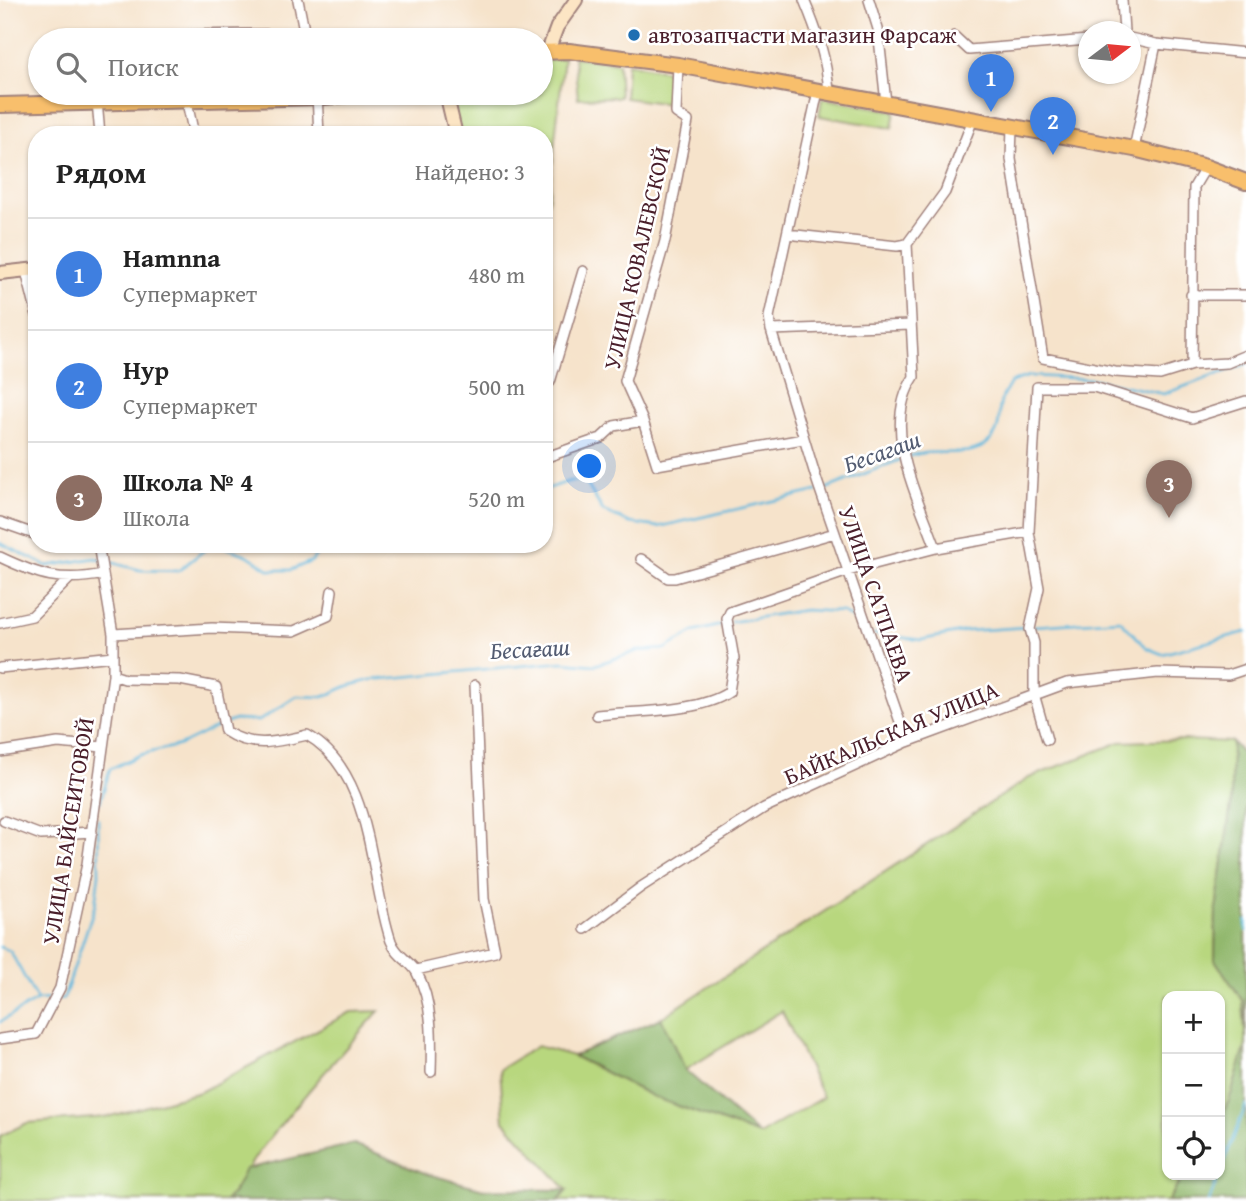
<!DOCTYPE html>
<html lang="ru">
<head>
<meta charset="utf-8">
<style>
  :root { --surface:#fff; --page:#f2f2f2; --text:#222; --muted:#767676; --line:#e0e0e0; --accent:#111827 }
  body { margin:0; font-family:"Gentium Book Plus",serif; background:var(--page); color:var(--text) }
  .controls { position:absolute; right:21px; bottom:21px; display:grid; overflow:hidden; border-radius:14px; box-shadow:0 2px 5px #0004 }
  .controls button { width:63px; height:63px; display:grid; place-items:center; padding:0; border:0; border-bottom:2px solid var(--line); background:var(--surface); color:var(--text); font:35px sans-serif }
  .compass { position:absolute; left:1078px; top:21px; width:63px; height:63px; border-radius:50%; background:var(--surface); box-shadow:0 2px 5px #0004; rotate:74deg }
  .you { position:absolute; left:590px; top:467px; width:24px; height:24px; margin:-18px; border:5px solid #fff; border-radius:50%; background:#1a73e8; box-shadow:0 0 0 10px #1a73e833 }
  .badge { display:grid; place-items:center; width:46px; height:46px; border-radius:50%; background:var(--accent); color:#fff; font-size:23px; font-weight:700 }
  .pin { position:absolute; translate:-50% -58px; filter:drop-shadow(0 2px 4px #0008) }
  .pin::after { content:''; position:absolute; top:37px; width:24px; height:21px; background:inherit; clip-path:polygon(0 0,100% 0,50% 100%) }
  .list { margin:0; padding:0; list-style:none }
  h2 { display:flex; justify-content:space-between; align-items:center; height:91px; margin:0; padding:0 28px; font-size:30px }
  h2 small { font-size:23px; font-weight:400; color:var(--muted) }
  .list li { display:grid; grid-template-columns:46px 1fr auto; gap:21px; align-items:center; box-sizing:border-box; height:112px; padding:0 28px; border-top:2px solid var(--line) }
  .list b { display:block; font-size:26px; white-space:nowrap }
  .list p { margin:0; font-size:23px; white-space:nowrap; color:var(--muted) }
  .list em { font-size:23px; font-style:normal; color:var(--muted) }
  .icon { flex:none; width:38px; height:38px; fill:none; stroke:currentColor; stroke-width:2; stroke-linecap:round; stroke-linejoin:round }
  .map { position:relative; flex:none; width:1246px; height:1201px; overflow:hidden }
  .search { position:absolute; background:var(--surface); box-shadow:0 2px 5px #0004; left:28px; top:28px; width:525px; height:77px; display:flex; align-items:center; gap:18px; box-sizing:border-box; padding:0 24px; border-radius:38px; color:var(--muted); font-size:26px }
  .panel { position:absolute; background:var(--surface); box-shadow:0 2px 5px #0004; left:28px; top:126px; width:525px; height:427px; border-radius:28px }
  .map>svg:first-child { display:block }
  .green { fill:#b8d77e; stroke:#817b54; stroke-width:2 }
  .forest { fill:#92b86d; stroke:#6e6c4c; stroke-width:2 }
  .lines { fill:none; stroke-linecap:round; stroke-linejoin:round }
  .stream { stroke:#60b8dd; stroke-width:2.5 }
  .street-casing { stroke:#a0817b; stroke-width:12 }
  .secondary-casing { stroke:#a0817b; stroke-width:16 }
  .primary-casing { stroke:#a0817b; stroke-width:18 }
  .street { stroke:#fff; stroke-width:9 }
  .secondary { stroke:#fce5c4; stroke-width:12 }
  .primary { stroke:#f8bf6c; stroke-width:14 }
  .poi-dot { fill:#1f6fb2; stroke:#fff; stroke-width:2.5 }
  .labels { text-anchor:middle; stroke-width:5; stroke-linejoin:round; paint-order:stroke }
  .poi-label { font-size:23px; fill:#4a1f2b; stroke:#fff; text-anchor:start }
  .street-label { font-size:23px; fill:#4a1f2b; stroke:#fff }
  .water-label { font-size:24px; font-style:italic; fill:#535c72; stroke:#fff }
</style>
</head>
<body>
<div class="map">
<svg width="1246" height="1201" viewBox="0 0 1246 1201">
  <rect width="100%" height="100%" fill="#fff"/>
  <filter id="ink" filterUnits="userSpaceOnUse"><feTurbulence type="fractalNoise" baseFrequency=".0143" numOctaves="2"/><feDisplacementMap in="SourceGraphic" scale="14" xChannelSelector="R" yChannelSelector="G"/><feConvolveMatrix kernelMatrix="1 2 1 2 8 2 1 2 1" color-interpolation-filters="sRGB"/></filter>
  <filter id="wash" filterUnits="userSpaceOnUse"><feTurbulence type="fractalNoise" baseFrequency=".00686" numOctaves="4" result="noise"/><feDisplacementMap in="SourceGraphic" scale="28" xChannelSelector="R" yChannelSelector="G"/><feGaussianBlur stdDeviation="1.57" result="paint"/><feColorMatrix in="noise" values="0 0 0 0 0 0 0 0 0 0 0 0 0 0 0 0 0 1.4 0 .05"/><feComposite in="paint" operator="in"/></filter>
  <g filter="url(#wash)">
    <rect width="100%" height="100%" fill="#f6e3cb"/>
    <path class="green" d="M 574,57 L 618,63 L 620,97 L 578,98 Z
      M 564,58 L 548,202 L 544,201 L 544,135 L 460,135 L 451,93 L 541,93 L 541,61 Z
      M 627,63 L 671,72 L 670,104 L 625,98 Z
      M 822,98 L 895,111 L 892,128 L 819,116 Z
      M 1184,740 L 1232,742 L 1231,805 L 1216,910 L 1215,960 L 1243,1001 L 1246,1045 L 1229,1101 L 1220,1117 L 1220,996 L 1167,996 L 1167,1175 L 1184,1175 L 1168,1201 L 558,1201 L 567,1190 L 504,1121 L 500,1069 L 537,1046 L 573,1056 L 656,1098 L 759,1135 L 823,1097 L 782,1011 L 685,1070 L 661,1018 L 1029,778 L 1120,742 Z
      M 379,1011 C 339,1055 300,1100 262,1148 C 249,1164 239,1187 225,1201 L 0,1201 L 0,1136 L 27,1123 L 107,1117 L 200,1092 L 351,1012 Z"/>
    <path class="forest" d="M 1232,742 L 1246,758 L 1246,1201 L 1168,1201 L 1184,1175 L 1220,1175 L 1220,1117 L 1229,1101 L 1246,1045 L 1243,1001 L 1215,960 L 1216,910 L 1231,805 Z
      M 661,1018 L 685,1070 L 759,1135 L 656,1098 L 573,1056 Z
      M 354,1144 L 427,1174 L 484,1189 L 567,1190 L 558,1201 L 225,1201 L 233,1194 L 245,1169 Z"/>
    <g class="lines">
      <path class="stream" d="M 908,457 C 935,445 977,465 995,434 C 1001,425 998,411 1001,401 C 1003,395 1008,388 1011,382 L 1029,376 L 1093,379 L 1164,394 L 1246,364
        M 544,490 L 570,481 L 585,481 L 603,511 L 630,523 L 658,527 L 817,491
        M 823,490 L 902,459
        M 0,543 L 47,566 L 95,558 L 140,570 L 178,571 L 212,544
        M 216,544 L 247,555 L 270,570 L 291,570 L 312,561 L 323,544
        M 731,622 L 805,610 L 842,612 L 863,626
        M 1033,626 L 1120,620 L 1147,648 L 1162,654 L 1246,632
        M 874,634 L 921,640 L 966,631 L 1027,627
        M 227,723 L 235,720 L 259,721 L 297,696 L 323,697 L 348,686 L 371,680 L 562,662 L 595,665 L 638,651 L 665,649 L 694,632 L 725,624
        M 100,802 L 110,769 L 140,755 L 180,745 L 221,725
        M 1246,921 L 1246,931
        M 0,947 L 10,951 L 37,1000
        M 57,999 L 64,998 L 95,905 L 99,874 L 98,819
        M 0,1022 L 37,1000 L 50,999
        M 1209,1201 L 1246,1105"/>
    </g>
  </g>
  <g filter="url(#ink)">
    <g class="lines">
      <defs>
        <path id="street" d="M 298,0 L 306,40
          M 804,0 C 817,31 827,59 829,93
          M 869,0 L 878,29 L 886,103
          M 1122,0 L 1124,32
          M 954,36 L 969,50 L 1088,40
          M 1130,38 L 1156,44 L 1246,53
          M 181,40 L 184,35 L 266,34
          M 818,91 L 769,317 L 771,330 L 817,481 L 907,742
          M 185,93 L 194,135
          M 317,94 L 319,135
          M 97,101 L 100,135
          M 1012,126 L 1011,159 L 1043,358 L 1115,372 L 1160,375 L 1192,365 L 1227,363 L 1246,355
          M 1134,149 L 1156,44
          M 787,234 L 897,246 L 907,244
          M 26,271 L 37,315
          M 1191,295 L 1246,295
          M 771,330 L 911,325
          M 1192,365 L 1194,187 L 1206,167
          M 544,384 L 550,382 L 583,271
          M 643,421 L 625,381 L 665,241 L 688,121 L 676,113 L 678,65
          M 544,458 L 601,438 L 614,426 L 643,421 L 657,465 L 803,439
          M 0,522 L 37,535
          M 936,548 C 918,497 880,427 914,377 L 907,244 L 945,192 L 973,119
          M 0,557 C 38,575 61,583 103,574
          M 641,559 L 668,578 L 675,578 L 835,533
          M 0,623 L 32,616 L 69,579
          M 113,634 L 212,628 L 294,631 L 328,616 L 332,591
          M 0,668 L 113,656
          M 113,675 L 125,679 L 180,680 L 216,687 L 225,731 C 251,749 277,742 307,735 C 374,773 369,877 391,941 C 397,957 412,962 417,973 C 433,1002 432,1040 431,1072
          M 597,715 C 634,711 699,713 729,692 L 734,659 L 727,619 L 730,612 L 848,571 L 936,548 L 1029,532
          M 1047,740 L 1034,694 L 1034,643 L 1030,629 L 1039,588 L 1029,532 L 1037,387 L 1094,387 L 1192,418 L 1246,401
          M 0,752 L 58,743 L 103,747
          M 4,821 L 41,835 L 92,832
          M 585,929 L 641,887 L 764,808 L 907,742 L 1067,683 L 1158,673 L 1228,675 L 1246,669
          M 416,970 L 495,952 L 484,899 L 475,685
          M 0,1039 L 36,1034 L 60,988 L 87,864 L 113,675 L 113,634 L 98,544"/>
        <path id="secondary" d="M 548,51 L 557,27 L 576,0
          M 446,93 L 456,135
          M 0,273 L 37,269"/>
        <path id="primary" d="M 541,52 L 569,51 L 678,65 L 1134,149 L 1206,167 L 1246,182
          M 0,105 L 324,97 L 369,93"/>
      </defs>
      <use href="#street" class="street-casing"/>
      <use href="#secondary" class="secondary-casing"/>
      <use href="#primary" class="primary-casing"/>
      <use href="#street" class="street"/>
      <use href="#secondary" class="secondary"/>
      <use href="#primary" class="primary"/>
    </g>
  </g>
  <circle class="poi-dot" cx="634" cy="35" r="7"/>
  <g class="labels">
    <g class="poi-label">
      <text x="648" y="43">автозапчасти магазин Фарсаж</text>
    </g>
    <g class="street-label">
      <text transform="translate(637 258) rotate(-77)" y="8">УЛИЦА КОВАЛЕВСКОЙ</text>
      <text transform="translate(876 594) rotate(71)" y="8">УЛИЦА САТПАЕВА</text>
      <text transform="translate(891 733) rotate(-23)" y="8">БАЙКАЛЬСКАЯ УЛИЦА</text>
      <text transform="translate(68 831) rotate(-81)" y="8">УЛИЦА БАЙСЕИТОВОЙ</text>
    </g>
    <g class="water-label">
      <text transform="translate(882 452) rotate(-20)" y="8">Бесагаш</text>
      <text transform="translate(530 649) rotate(-3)" y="8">Бесағаш</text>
    </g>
  </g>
</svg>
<div class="controls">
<button>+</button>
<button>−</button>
<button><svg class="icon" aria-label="locate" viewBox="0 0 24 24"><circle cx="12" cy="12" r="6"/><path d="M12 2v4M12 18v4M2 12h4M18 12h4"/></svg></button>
</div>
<svg class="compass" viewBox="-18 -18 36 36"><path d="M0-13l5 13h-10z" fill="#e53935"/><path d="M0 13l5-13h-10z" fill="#767676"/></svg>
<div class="you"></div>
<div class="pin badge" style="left:991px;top:112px;background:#3f7fe0">1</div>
<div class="pin badge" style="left:1053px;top:155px;background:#3f7fe0">2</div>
<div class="pin badge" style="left:1169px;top:518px;background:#8d6e63">3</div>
<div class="search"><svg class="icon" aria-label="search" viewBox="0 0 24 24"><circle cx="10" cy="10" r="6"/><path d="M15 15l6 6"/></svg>Поиск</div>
<section class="panel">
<h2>Рядом<small>Найдено: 3</small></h2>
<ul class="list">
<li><span class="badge" style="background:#3f7fe0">1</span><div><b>Hamnna</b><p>Супермаркет</p></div><em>480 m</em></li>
<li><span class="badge" style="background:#3f7fe0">2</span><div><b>Hyp</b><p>Супермаркет</p></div><em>500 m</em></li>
<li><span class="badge" style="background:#8d6e63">3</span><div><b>Школа № 4</b><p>Школа</p></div><em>520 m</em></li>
</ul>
</section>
</div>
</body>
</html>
